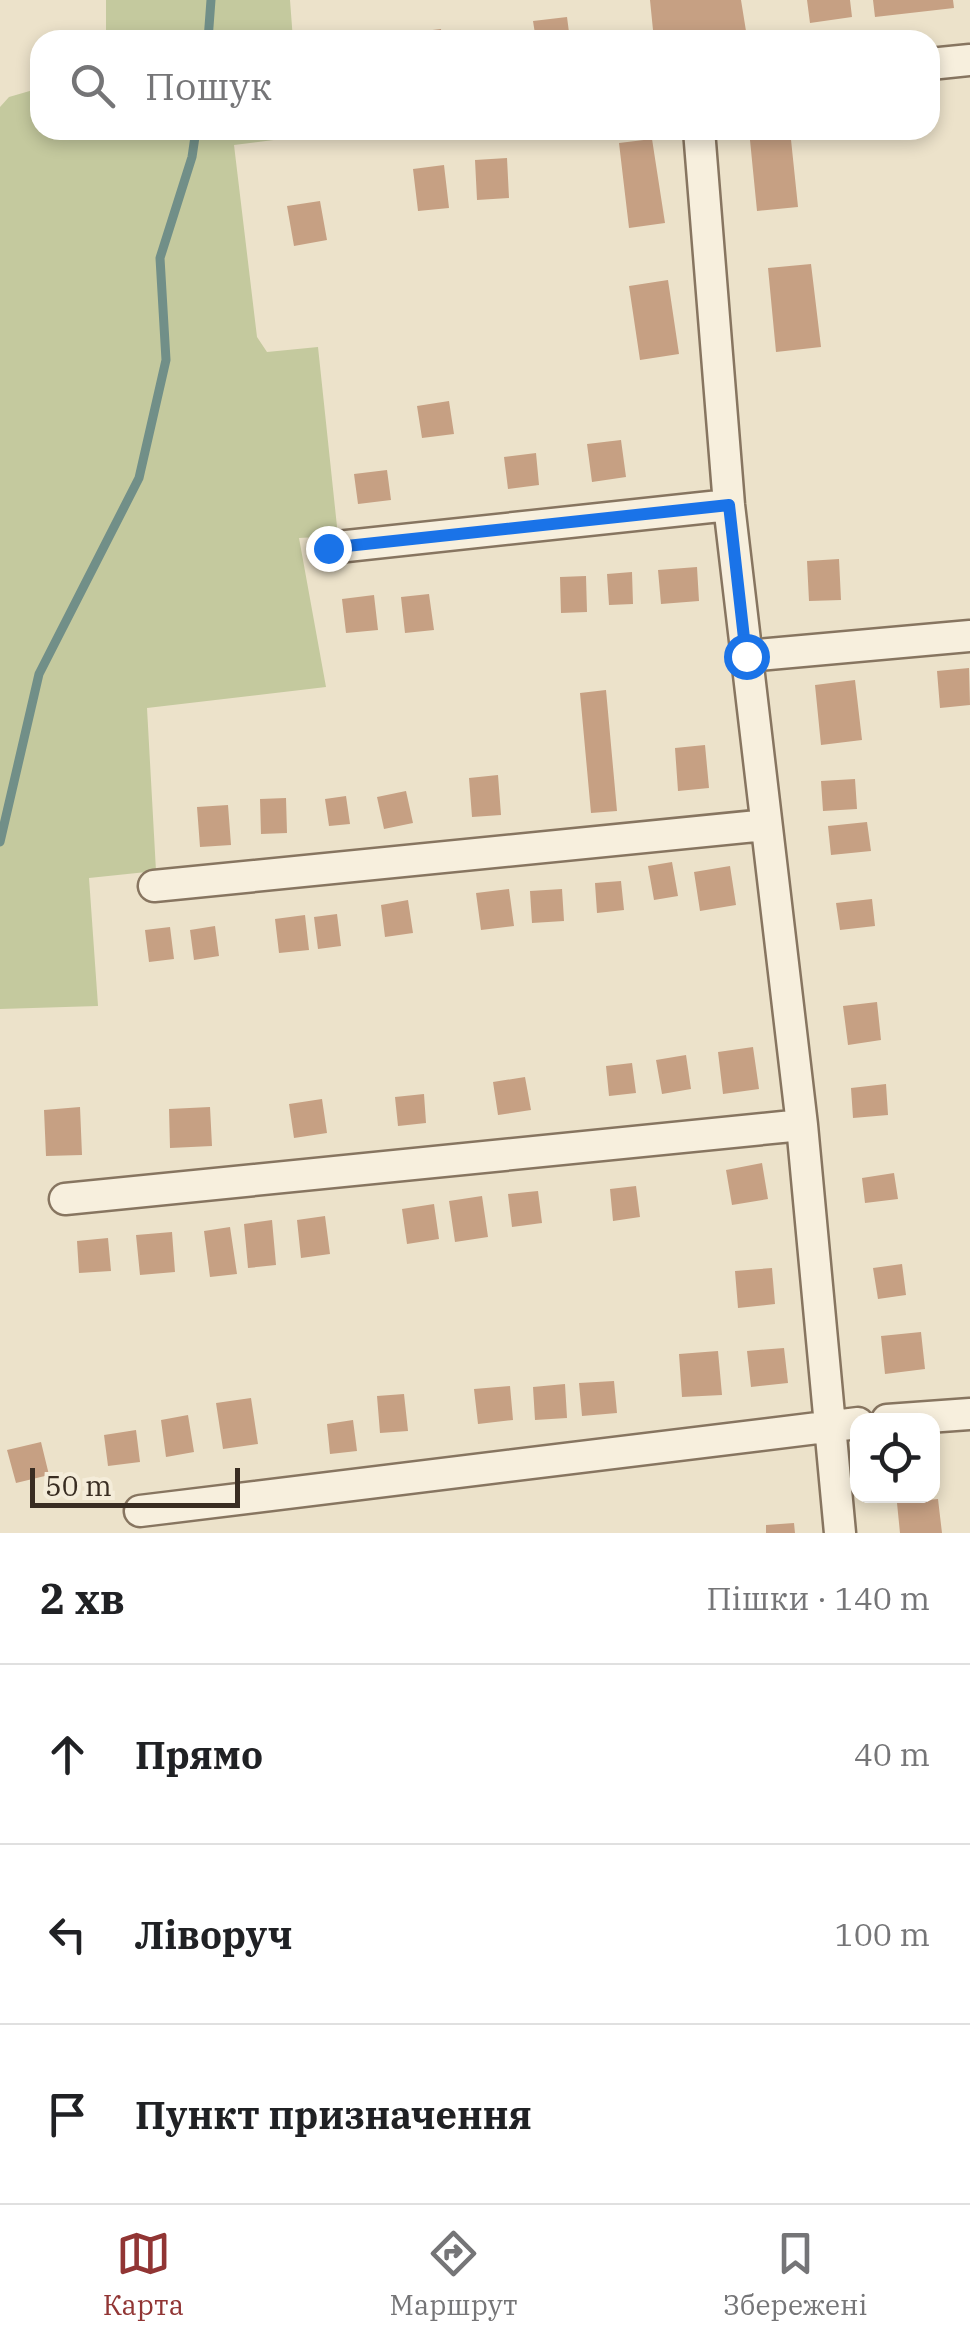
<!DOCTYPE html>
<html lang="uk">
<head>
<meta charset="utf-8">
<style>
  :root { --surface:#fff; --page:#f6f6f6; --text:#202124; --muted:#757577; --line:#e0e0e0; --accent:#913534 }
  body { margin:0; font-family:"IBM Plex Serif",serif; background:var(--page); color:var(--text) }
  .controls { position:absolute; right:30px; bottom:30px; display:grid; overflow:hidden; border-radius:20px; box-shadow:0 5px 15px #0003 }
  .controls button { width:90px; height:90px; display:grid; place-items:center; padding:0; border:0; border-bottom:2px solid var(--line); background:var(--surface); color:var(--text); font:50px sans-serif }
  .scale { position:absolute; left:30px; bottom:25px; width:210px; box-sizing:border-box; padding-left:10px; border:5px solid #392d22; border-top:0; font-size:28px; line-height:35px; white-space:nowrap; color:#392d22; -webkit-text-stroke:8px #f4ecd9; paint-order:stroke }
  .stop { position:absolute; width:30px; height:30px; margin:-22px; border:8px solid #1a73e8; border-radius:50%; background:#fff }
  .stop.end { background:#1a73e8; border-color:#fff; box-shadow:0 2px 10px #0008 }
  .list { margin:0; padding:0; list-style:none }
  h2 { display:flex; justify-content:space-between; align-items:center; height:130px; margin:0; padding:0 40px; font-size:42px }
  h2 small { font-size:32px; font-weight:400; color:var(--muted) }
  .list li { display:grid; grid-template-columns:65px 1fr auto; gap:30px; align-items:center; box-sizing:border-box; height:180px; padding:0 40px; border-top:2px solid var(--line) }
  .list b { display:block; font-size:38px; white-space:nowrap }
  .list em { font-size:32px; font-style:normal; color:var(--muted) }
  .icon { flex:none; width:55px; height:55px; fill:none; stroke:currentColor; stroke-width:2; stroke-linecap:round; stroke-linejoin:round }
  .map { position:relative; flex:none; width:970px; height:1533px; overflow:hidden }
  .search { position:absolute; background:var(--surface); box-shadow:0 5px 15px #0003; left:30px; right:30px; top:30px; height:110px; display:flex; align-items:center; gap:25px; box-sizing:border-box; padding:0 35px; border-radius:30px; color:var(--muted); font-size:38px }
  .sheet { height:670px; background:var(--surface) }
  nav { display:flex; justify-content:space-around; align-items:center; box-sizing:border-box; height:140px; border-top:2px solid var(--line); background:var(--surface); font-size:28px; color:var(--muted) }
  nav a { display:grid; justify-items:center; gap:5px }
  nav .on { color:var(--accent) }
  .map>svg:first-child { display:block }
  .green { fill:#c4c99e }
  .lines { fill:none; stroke-linecap:round; stroke-linejoin:round }
  .stream { stroke:#718f88; stroke-width:9 }
  .building { fill:#c6a083 }
  .minor-casing { stroke:#877560; stroke-width:35 }
  .minor { stroke:#f7efdd; stroke-width:30 }
  .route { stroke:#1a73e8; stroke-width:12 }
</style>
</head>
<body>
<div class="map">
<svg width="970" height="1533" viewBox="0 0 970 1533">
  <rect width="100%" height="100%" fill="#ece2ca"/>
  <path class="green" d="M 106,0 L 290,0 L 293,40 L 106,40 Z
    M 40,88 L 40,130 L 304,130 L 305,136 L 234,145 L 257,337 L 267,352 L 318,347 L 338,536 L 299,538 L 326,687 L 147,708 L 156,871 L 89,878 L 98,1006 L 0,1009 L 0,107 L 9,97 Z"/>
  <g class="lines">
    <path class="stream" d="M 208,40 L 211,0
      M 0,842 L 39,674 L 139,478 L 166,360 L 160,258 L 192,157 L 196,130"/>
  </g>
  <path class="building" d="M 650,0 L 741,0 L 746,31 L 654,40 Z
    M 807,0 L 850,0 L 852,17 L 810,23 Z
    M 873,0 L 953,0 L 954,8 L 875,17 Z
    M 567,17 L 570,40 L 536,40 L 533,21 Z
    M 441,29 L 442,40 L 408,40 L 407,33 Z
    M 498,31 L 499,40 L 469,40 L 469,36 Z
    M 749,130 L 790,130 L 798,207 L 757,211 Z
    M 652,139 L 665,223 L 629,228 L 619,143 Z
    M 507,158 L 509,198 L 477,200 L 475,160 Z
    M 444,165 L 449,208 L 418,211 L 413,169 Z
    M 320,201 L 327,240 L 294,246 L 287,206 Z
    M 811,264 L 821,347 L 776,352 L 768,268 Z
    M 668,280 L 679,354 L 640,360 L 629,286 Z
    M 449,401 L 454,434 L 422,438 L 417,406 Z
    M 621,440 L 626,477 L 592,482 L 587,444 Z
    M 536,453 L 539,485 L 508,489 L 504,457 Z
    M 387,470 L 391,500 L 358,504 L 354,474 Z
    M 839,559 L 841,600 L 809,601 L 807,561 Z
    M 697,567 L 699,601 L 661,604 L 658,570 Z
    M 632,572 L 633,604 L 609,605 L 607,574 Z
    M 586,576 L 587,612 L 561,613 L 560,577 Z
    M 429,594 L 434,630 L 405,633 L 401,597 Z
    M 374,595 L 378,630 L 346,633 L 342,599 Z
    M 969,668 L 970,705 L 940,708 L 937,671 Z
    M 855,680 L 862,740 L 821,745 L 815,685 Z
    M 606,690 L 617,811 L 591,813 L 580,693 Z
    M 705,745 L 709,788 L 678,791 L 675,748 Z
    M 498,775 L 501,815 L 472,817 L 469,778 Z
    M 855,779 L 857,809 L 823,811 L 821,781 Z
    M 406,791 L 413,823 L 384,829 L 377,797 Z
    M 346,796 L 350,824 L 329,826 L 325,799 Z
    M 286,798 L 287,833 L 261,834 L 260,799 Z
    M 228,805 L 231,845 L 200,847 L 197,807 Z
    M 867,822 L 871,851 L 831,855 L 828,826 Z
    M 672,862 L 678,896 L 654,900 L 648,866 Z
    M 730,866 L 736,905 L 700,911 L 694,872 Z
    M 621,881 L 624,910 L 597,913 L 595,883 Z
    M 509,889 L 514,926 L 481,930 L 476,893 Z
    M 562,889 L 564,921 L 532,923 L 530,891 Z
    M 872,899 L 875,926 L 840,930 L 836,903 Z
    M 408,900 L 413,933 L 385,937 L 381,905 Z
    M 337,914 L 341,946 L 318,949 L 314,917 Z
    M 305,915 L 309,950 L 279,953 L 275,919 Z
    M 215,926 L 219,956 L 194,960 L 190,930 Z
    M 170,927 L 174,959 L 149,962 L 145,930 Z
    M 877,1002 L 881,1040 L 848,1045 L 843,1006 Z
    M 753,1047 L 759,1089 L 723,1094 L 718,1052 Z
    M 686,1055 L 691,1089 L 662,1094 L 656,1060 Z
    M 632,1063 L 636,1093 L 609,1096 L 606,1066 Z
    M 525,1077 L 531,1110 L 498,1115 L 493,1082 Z
    M 886,1084 L 888,1115 L 853,1118 L 851,1088 Z
    M 424,1094 L 426,1123 L 398,1126 L 395,1097 Z
    M 322,1099 L 327,1133 L 294,1138 L 289,1104 Z
    M 80,1107 L 82,1155 L 46,1156 L 44,1110 Z
    M 210,1107 L 212,1146 L 170,1148 L 169,1109 Z
    M 762,1163 L 768,1199 L 732,1205 L 726,1170 Z
    M 894,1173 L 898,1199 L 865,1203 L 862,1178 Z
    M 636,1186 L 640,1217 L 613,1221 L 610,1189 Z
    M 538,1191 L 542,1223 L 512,1227 L 508,1194 Z
    M 482,1196 L 488,1237 L 455,1242 L 449,1201 Z
    M 434,1204 L 439,1239 L 407,1244 L 402,1209 Z
    M 325,1216 L 330,1254 L 301,1258 L 297,1220 Z
    M 272,1220 L 276,1265 L 248,1268 L 244,1224 Z
    M 230,1227 L 237,1274 L 210,1277 L 204,1231 Z
    M 172,1232 L 175,1272 L 140,1275 L 136,1235 Z
    M 108,1238 L 111,1271 L 79,1273 L 77,1241 Z
    M 902,1264 L 906,1295 L 878,1299 L 873,1268 Z
    M 772,1268 L 775,1304 L 738,1308 L 735,1271 Z
    M 921,1332 L 925,1369 L 885,1374 L 881,1336 Z
    M 784,1348 L 788,1383 L 751,1387 L 747,1351 Z
    M 718,1351 L 722,1395 L 682,1397 L 679,1354 Z
    M 614,1381 L 617,1413 L 582,1416 L 579,1383 Z
    M 565,1384 L 567,1418 L 535,1420 L 533,1387 Z
    M 510,1386 L 513,1420 L 478,1424 L 474,1389 Z
    M 404,1394 L 408,1431 L 380,1433 L 377,1396 Z
    M 251,1398 L 258,1444 L 223,1449 L 216,1403 Z
    M 188,1415 L 194,1452 L 166,1457 L 161,1420 Z
    M 353,1420 L 357,1451 L 330,1454 L 327,1424 Z
    M 136,1430 L 140,1462 L 108,1466 L 104,1435 Z
    M 41,1442 L 49,1475 L 16,1483 L 7,1450 Z
    M 938,1499 L 942,1533 L 900,1533 L 897,1503 Z
    M 794,1523 L 795,1533 L 766,1533 L 766,1525 Z"/>
  <g class="lines">
    <defs>
      <path id="minor" d="M 930,64 L 970,60
        M 699,130 L 729,505 L 802,1125 L 840,1533
        M 328,548 L 729,505
        M 747,656 L 970,636
        M 154,886 L 766,825
        M 65,1199 L 802,1125
        M 887,1420 L 970,1414
        M 140,1511 L 858,1423"/>
    </defs>
    <use href="#minor" class="minor-casing"/>
    <use href="#minor" class="minor"/>
  </g>
  <g class="lines">
    <path class="route" d="M 328,548 L 729,505 L 746,656"/>
  </g>
</svg>
<div class="controls">
<button><svg class="icon" aria-label="locate" viewBox="0 0 24 24"><circle cx="12" cy="12" r="6"/><path d="M12 2v4M12 18v4M2 12h4M18 12h4"/></svg></button>
</div>
<div class="scale">50 m</div>
<div class="stop" style="left:746px;top:656px"></div>
<div class="stop end" style="left:328px;top:548px"></div>
<div class="search"><svg class="icon" aria-label="search" viewBox="0 0 24 24"><circle cx="10" cy="10" r="6"/><path d="M15 15l6 6"/></svg>Пошук</div>
</div>
<section class="sheet">
<h2>2 хв<small>Пішки · 140 m</small></h2>
<ul class="list">
<li><svg class="icon" aria-label="ahead" viewBox="0 0 24 24"><path d="M12 20V5M6 11l6-6 6 6"/></svg><div><b>Прямо</b></div><em>40 m</em></li>
<li><svg class="icon" aria-label="left" viewBox="0 0 24 24"><path d="M17 20v-9H6M10 6l-5 5 5 5"/></svg><div><b>Ліворуч</b></div><em>100 m</em></li>
<li><svg class="icon" aria-label="arrive" viewBox="0 0 24 24"><path d="M6 21V4h12l-3 4 3 4H6"/></svg><div><b>Пункт призначення</b></div></li>
</ul>
</section>
<nav>
<a class="on"><svg class="icon" aria-label="map" viewBox="0 0 24 24"><path d="M3 6l6-2 6 2 6-2v14l-6 2-6-2-6 2zM9 4v14M15 6v14"/></svg>Карта</a>
<a><svg class="icon" aria-label="directions" viewBox="0 0 24 24"><path d="M12 3l9 9-9 9-9-9zM9 14v-3h6M13 9l2 2-2 2"/></svg>Маршрут</a>
<a><svg class="icon" aria-label="saved" viewBox="0 0 24 24"><path d="M7 4h10v16l-5-4-5 4z"/></svg>Збережені</a>
</nav>
</body>
</html>
